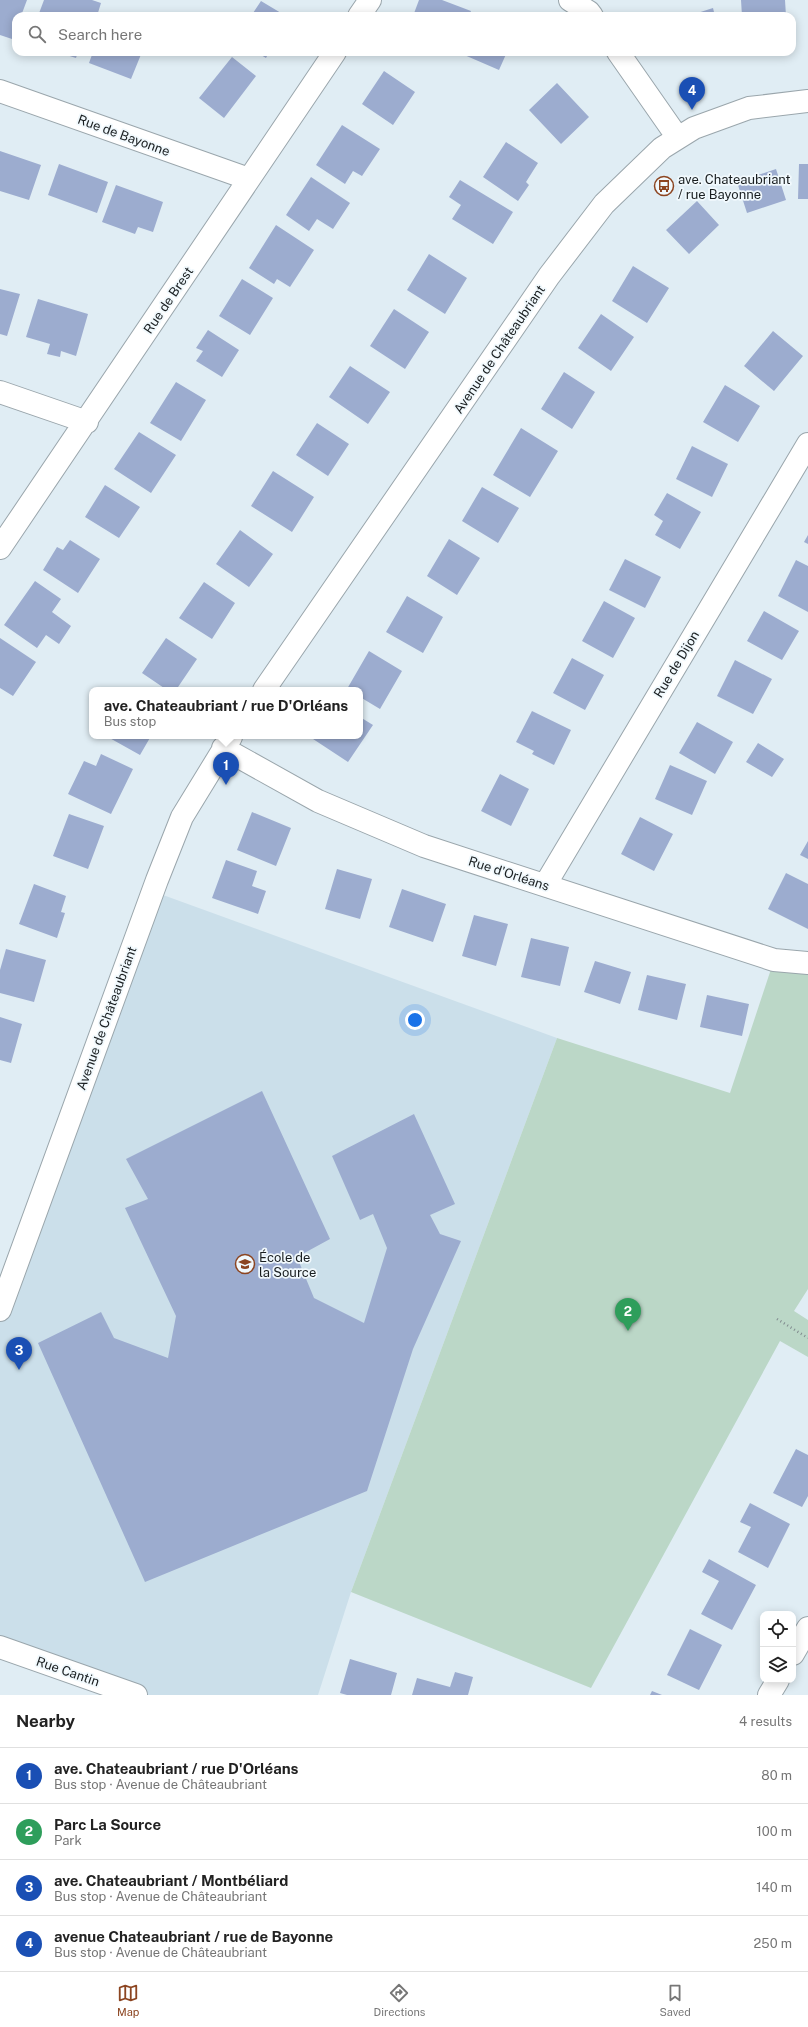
<!DOCTYPE html>
<html lang="en">
<head>
<meta charset="utf-8">
<style>
  :root { --surface:#fff; --page:#f6f6f6; --text:#222; --muted:#767676; --line:#e0e0e0; --accent:#8c4521 }
  body { margin:0; font-family:"Public Sans",sans-serif; background:var(--page); color:var(--text) }
  .controls { position:absolute; right:12px; bottom:12px; display:grid; overflow:hidden; border-radius:8px; box-shadow:0 2px 10px #0003 }
  .controls button { width:36px; height:36px; display:grid; place-items:center; padding:0; border:0; border-bottom:1px solid var(--line); background:var(--surface); color:var(--text); font:20px sans-serif }
  .you { position:absolute; left:415px; top:1020px; width:14px; height:14px; margin:-10px; border:3px solid #fff; border-radius:50%; background:#1a73e8; box-shadow:0 0 0 6px #1a73e833 }
  .badge { display:grid; place-items:center; width:26px; height:26px; border-radius:50%; background:var(--accent); color:#fff; font-size:13px; font-weight:700 }
  .pin { position:absolute; translate:-50% -33px; filter:drop-shadow(0 1px 2px #0008) }
  .pin::after { content:''; position:absolute; top:21px; width:14px; height:12px; background:inherit; clip-path:polygon(0 0,100% 0,50% 100%) }
  .popup { position:absolute; left:89px; top:687px; width:274px; height:52px; box-sizing:border-box; display:grid; place-content:center; border-radius:8px; background:var(--surface); filter:drop-shadow(0 1px 3px #0005); font-size:13px; white-space:nowrap; color:var(--muted) }
  .popup b { font-size:15px; color:var(--text) }
  .popup::after { content:''; position:absolute; left:50%; top:100%; margin-left:-8px; border:8px solid transparent; border-top-color:var(--surface) }
  .list { margin:0; padding:0; list-style:none }
  h2 { display:flex; justify-content:space-between; align-items:center; height:52px; margin:0; padding:0 16px; font-size:17px }
  h2 small { font-size:13px; font-weight:400; color:var(--muted) }
  .list li { display:grid; grid-template-columns:26px 1fr auto; gap:12px; align-items:center; box-sizing:border-box; height:56px; padding:0 16px; border-top:1px solid var(--line) }
  .list b { display:block; font-size:15px; white-space:nowrap }
  .list p { margin:0; font-size:13px; white-space:nowrap; color:var(--muted) }
  .list em { font-size:13px; font-style:normal; color:var(--muted) }
  .icon { flex:none; width:22px; height:22px; fill:none; stroke:currentColor; stroke-width:2; stroke-linecap:round; stroke-linejoin:round }
  .map { position:relative; flex:none; width:808px; height:1695px; overflow:hidden }
  .search { position:absolute; background:var(--surface); box-shadow:0 2px 10px #0003; left:12px; right:12px; top:12px; height:44px; display:flex; align-items:center; gap:10px; box-sizing:border-box; padding:0 14px; border-radius:12px; color:var(--muted); font-size:15px }
  .sheet { height:276px; background:var(--surface) }
  nav { display:flex; justify-content:space-around; align-items:center; box-sizing:border-box; height:56px; border-top:1px solid var(--line); background:var(--surface); font-size:11px; color:var(--muted) }
  nav a { display:grid; justify-items:center; gap:2px }
  nav .on { color:var(--accent) }
  .map>svg:first-child { display:block }
  .built { fill:#cbdfea }
  .green { fill:#bbd7c7 }
  .building { fill:#9caccf }
  .lines { fill:none; stroke-linecap:round; stroke-linejoin:round }
  .minor-casing { stroke:#9aa6ac; stroke-width:24 }
  .path { stroke:#818b8f; stroke-width:2.5; stroke-dasharray:1 3; stroke-linecap:butt }
  .minor { stroke:#fff; stroke-width:22 }
  .labels { text-anchor:middle; stroke-width:3.5; stroke-linejoin:round; paint-order:stroke }
  .street-label { font-size:13px; fill:#191e20; stroke:#f1f9fd }
  .poi-label { font-size:13px; fill:#191e20; stroke:#f1f9fd; text-anchor:start }
</style>
</head>
<body>
<div class="map">
<svg width="808" height="1695" viewBox="0 0 808 1695">
  <rect width="100%" height="100%" fill="#e0edf4"/>
  <path class="built" d="M 163,895 L 557,1038 L 351,1592 L 318,1695 L 140,1695 L 0,1647 L 0,1305 Z"/>
  <path class="green" d="M 774,960 L 808,963 L 808,1289 L 794,1311 L 808,1320 L 808,1357 L 780,1341 L 591,1688 L 351,1592 L 557,1038 L 730,1093 Z"/>
  <path class="building" d="M 0,0 L 27,0 L 21,16 L 16,16 L 16,29 L 12,39 L 0,35 Z
    M 44,0 L 92,0 L 101,3 L 97,16 L 38,16 Z
    M 419,0 L 442,0 L 471,11 L 469,16 L 413,16 Z
    M 741,0 L 785,0 L 786,16 L 742,16 Z
    M 261,1 L 286,16 L 251,16 Z
    M 713,8 L 715,16 L 688,16 Z
    M 480,12 L 489,16 L 478,16 Z
    M 57,52 L 78,52 L 76,58 Z
    M 93,52 L 142,52 L 131,79 L 89,63 Z
    M 256,52 L 269,52 L 266,58 Z
    M 463,52 L 507,52 L 499,70 L 462,54 Z
    M 682,52 L 694,52 L 683,56 Z
    M 232,57 L 256,76 L 224,118 L 199,98 Z
    M 384,71 L 415,92 L 393,125 L 362,104 Z
    M 557,83 L 589,117 L 561,144 L 529,110 Z
    M 342,125 L 380,149 L 362,176 L 353,171 L 345,184 L 316,165 Z
    M 506,142 L 538,163 L 526,182 L 529,185 L 518,201 L 483,177 Z
    M 0,151 L 41,165 L 29,200 L 0,191 Z
    M 59,164 L 108,182 L 97,213 L 48,195 Z
    M 799,164 L 808,164 L 808,199 L 798,199 Z
    M 776,169 L 786,200 L 747,213 L 737,182 Z
    M 311,177 L 350,203 L 333,229 L 317,219 L 309,231 L 286,215 Z
    M 460,180 L 513,212 L 493,244 L 452,219 L 461,205 L 449,197 Z
    M 116,185 L 163,202 L 153,232 L 138,227 L 135,234 L 102,222 Z
    M 697,201 L 719,225 L 689,254 L 666,230 Z
    M 276,225 L 314,250 L 290,287 L 277,279 L 274,284 L 249,268 Z
    M 429,254 L 467,278 L 445,314 L 407,290 Z
    M 633,266 L 669,288 L 647,323 L 612,301 Z
    M 242,279 L 273,298 L 250,335 L 219,316 Z
    M 0,289 L 20,294 L 7,336 L 0,334 Z
    M 38,299 L 88,314 L 76,356 L 61,351 L 60,357 L 47,354 L 50,344 L 26,337 Z
    M 394,309 L 429,332 L 405,369 L 370,346 Z
    M 601,314 L 634,337 L 611,371 L 578,348 Z
    M 208,330 L 239,350 L 222,377 L 196,361 L 203,351 L 196,348 Z
    M 773,331 L 803,356 L 774,391 L 744,366 Z
    M 350,366 L 390,392 L 368,424 L 329,397 Z
    M 564,372 L 595,392 L 572,429 L 541,409 Z
    M 176,382 L 206,400 L 181,441 L 150,423 Z
    M 725,385 L 760,406 L 738,442 L 703,422 Z
    M 317,423 L 349,444 L 328,476 L 296,455 Z
    M 521,428 L 558,451 L 530,497 L 493,475 Z
    M 139,432 L 176,455 L 151,493 L 114,469 Z
    M 692,446 L 728,464 L 712,497 L 676,479 Z
    M 273,471 L 314,497 L 292,532 L 251,506 Z
    M 105,485 L 140,507 L 119,538 L 85,517 Z
    M 482,487 L 519,508 L 498,543 L 462,521 Z
    M 667,493 L 701,512 L 680,549 L 655,535 L 663,521 L 654,515 Z
    M 240,530 L 273,554 L 249,587 L 216,564 Z
    M 808,535 L 808,544 L 804,542 Z
    M 449,539 L 480,558 L 457,595 L 427,576 Z
    M 70,540 L 100,559 L 78,593 L 43,570 L 57,547 L 63,550 Z
    M 625,559 L 661,577 L 645,608 L 609,590 Z
    M 796,560 L 808,566 L 808,612 L 778,596 Z
    M 35,581 L 61,599 L 52,612 L 71,626 L 59,644 L 46,635 L 37,648 L 4,625 Z
    M 204,582 L 235,603 L 212,639 L 179,618 Z
    M 407,596 L 443,617 L 423,653 L 386,632 Z
    M 604,601 L 635,618 L 613,658 L 582,641 Z
    M 764,611 L 799,631 L 782,660 L 747,641 Z
    M 0,638 L 36,662 L 13,696 L 0,688 Z
    M 166,638 L 197,659 L 176,690 L 167,690 L 142,673 Z
    M 369,651 L 402,671 L 380,709 L 360,697 L 360,690 L 347,689 Z
    M 572,658 L 604,675 L 585,710 L 553,693 Z
    M 735,660 L 772,679 L 753,714 L 717,696 Z
    M 532,711 L 571,730 L 554,765 L 532,754 L 534,751 L 516,742 Z
    M 360,717 L 373,725 L 348,762 L 310,737 L 360,736 Z
    M 697,722 L 733,742 L 715,774 L 679,753 Z
    M 106,736 L 151,736 L 140,755 Z
    M 758,743 L 784,759 L 772,777 L 746,762 Z
    M 101,754 L 133,769 L 111,814 L 68,794 L 84,761 L 96,766 Z
    M 670,765 L 707,781 L 692,815 L 655,799 Z
    M 500,774 L 529,789 L 511,826 L 481,811 Z
    M 252,812 L 291,828 L 276,866 L 237,850 Z
    M 69,814 L 104,826 L 88,869 L 53,856 Z
    M 640,817 L 673,834 L 654,871 L 621,854 Z
    M 808,841 L 808,859 L 800,855 Z
    M 226,860 L 257,871 L 252,886 L 266,891 L 258,914 L 212,898 Z
    M 337,869 L 372,879 L 360,919 L 325,909 Z
    M 786,873 L 808,884 L 808,929 L 768,909 Z
    M 34,884 L 66,896 L 61,912 L 65,913 L 57,938 L 19,924 Z
    M 402,889 L 446,904 L 433,942 L 389,927 Z
    M 474,915 L 508,924 L 496,966 L 462,956 Z
    M 531,938 L 569,947 L 560,986 L 521,977 Z
    M 6,949 L 46,960 L 34,1002 L 0,993 L 0,970 Z
    M 595,961 L 631,972 L 620,1004 L 584,992 Z
    M 647,975 L 686,984 L 677,1020 L 638,1010 Z
    M 707,995 L 749,1004 L 742,1036 L 700,1027 Z
    M 0,1017 L 22,1024 L 11,1063 L 0,1060 Z
    M 262,1091 L 330,1239 L 297,1257 L 314,1298 L 364,1323 L 387,1248 L 373,1214 L 360,1220 L 332,1156 L 414,1114 L 455,1204 L 430,1215 L 440,1234 L 461,1241 L 413,1349 L 367,1491 L 145,1582 L 38,1343 L 101,1312 L 114,1338 L 168,1358 L 176,1316 L 125,1208 L 148,1199 L 126,1159 Z
    M 796,1449 L 808,1455 L 808,1496 L 802,1507 L 773,1493 Z
    M 750,1503 L 790,1524 L 768,1568 L 738,1552 L 751,1527 L 740,1522 Z
    M 709,1559 L 756,1585 L 732,1630 L 701,1614 L 719,1581 L 702,1572 Z
    M 690,1629 L 722,1645 L 699,1690 L 667,1675 Z
    M 350,1659 L 397,1673 L 391,1695 L 347,1695 L 340,1693 Z
    M 455,1672 L 473,1677 L 468,1695 L 412,1695 L 417,1678 L 450,1687 Z
    M 652,1691 L 662,1695 L 650,1695 Z"/>
  <g class="lines">
    <defs>
      <path id="minor" d="M 570,0 L 589,12 L 592,16
        M 359,16 L 370,0
        M 618,52 L 678,138
        M 0,91 L 249,179
        M 0,392 L 87,422
        M 0,548 L 335,52
        M 264,690 L 549,276 L 604,204 L 662,148 L 694,128 L 749,108 L 808,101
        M 223,748 L 318,801 L 424,846 L 774,960 L 808,963
        M 545,885 L 808,444
        M 0,1310 L 157,880 L 182,817 L 231,737
        M 0,1647 L 136,1695
        M 793,1654 L 808,1628
        M 769,1695 L 778,1680"/>
    </defs>
    <use href="#minor" class="minor-casing"/>
    <path class="path" d="M 777,1319 L 808,1338"/>
    <use href="#minor" class="minor"/>
  </g>
  <defs>
    <symbol id="bus-ring" viewBox="-11 -11 22 22"><circle r="9.5" fill="#f1f9fd" stroke="#8c4521" stroke-width="1.5"/><path d="M-5-6H5V4H4V6H2V4H-2V6H-4V4H-5ZM-3.5-4V0h7V-4ZM-3.5 1.2v1.5H-2V1.2ZM2 1.2v1.5H3.5V1.2Z" fill="#8c4521"/></symbol>
    <symbol id="school-ring" viewBox="-11 -11 22 22"><circle r="9.5" fill="#f1f9fd" stroke="#8c4521" stroke-width="1.5"/><path d="M0-5L7-2L0 1L-7-2ZM-4 1L0 2.5L4 1V4Q0 6-4 4Z" fill="#8c4521"/></symbol>
  </defs>
  <g fill-rule="evenodd">
    <use href="#bus-ring" x="653" y="175" width="22" height="22"/>
    <use href="#school-ring" x="234" y="1253" width="22" height="22"/>
  </g>
  <g class="labels">
    <g class="street-label">
      <text transform="translate(124 135) rotate(20)" y="5">Rue de Bayonne</text>
      <text transform="translate(168 300) rotate(-56)" y="5">Rue de Brest</text>
      <text transform="translate(499 349) rotate(-56)" y="5">Avenue de Châteaubriant</text>
      <text transform="translate(676 664) rotate(-59)" y="5">Rue de Dijon</text>
      <text transform="translate(509 873) rotate(18)" y="5">Rue d'Orléans</text>
      <text transform="translate(106 1018) rotate(-70)" y="5">Avenue de Châteaubriant</text>
      <text transform="translate(68 1671) rotate(19)" y="5">Rue Cantin</text>
    </g>
    <g class="poi-label">
      <text x="678" y="184">ave. Chateaubriant<tspan x="678" dy="15">/ rue Bayonne</tspan></text>
      <text x="259" y="1262">École de<tspan x="259" dy="15">la Source</tspan></text>
    </g>
  </g>
</svg>
<div class="controls">
<button><svg class="icon" aria-label="locate" viewBox="0 0 24 24"><circle cx="12" cy="12" r="6"/><path d="M12 2v4M12 18v4M2 12h4M18 12h4"/></svg></button>
<button><svg class="icon" aria-label="layers" viewBox="0 0 24 24"><path d="M12 4l9 5-9 5-9-5zM3 14l9 5 9-5"/></svg></button>
</div>
<div class="you"></div>
<div class="pin badge" style="left:226px;top:785px;background:#1a4fb4">1</div>
<div class="popup"><b>ave. Chateaubriant / rue D'Orléans</b>Bus stop</div>
<div class="pin badge" style="left:628px;top:1331px;background:#2e9e5b">2</div>
<div class="pin badge" style="left:19px;top:1370px;background:#1a4fb4">3</div>
<div class="pin badge" style="left:692px;top:110px;background:#1a4fb4">4</div>
<div class="search"><svg class="icon" aria-label="search" viewBox="0 0 24 24"><circle cx="10" cy="10" r="6"/><path d="M15 15l6 6"/></svg>Search here</div>
</div>
<section class="sheet">
<h2>Nearby<small>4 results</small></h2>
<ul class="list">
<li><span class="badge" style="background:#1a4fb4">1</span><div><b>ave. Chateaubriant / rue D'Orléans</b><p>Bus stop · Avenue de Châteaubriant</p></div><em>80 m</em></li>
<li><span class="badge" style="background:#2e9e5b">2</span><div><b>Parc La Source</b><p>Park</p></div><em>100 m</em></li>
<li><span class="badge" style="background:#1a4fb4">3</span><div><b>ave. Chateaubriant / Montbéliard</b><p>Bus stop · Avenue de Châteaubriant</p></div><em>140 m</em></li>
<li><span class="badge" style="background:#1a4fb4">4</span><div><b>avenue Chateaubriant / rue de Bayonne</b><p>Bus stop · Avenue de Châteaubriant</p></div><em>250 m</em></li>
</ul>
</section>
<nav>
<a class="on"><svg class="icon" aria-label="map" viewBox="0 0 24 24"><path d="M3 6l6-2 6 2 6-2v14l-6 2-6-2-6 2zM9 4v14M15 6v14"/></svg>Map</a>
<a><svg class="icon" aria-label="directions" viewBox="0 0 24 24"><path d="M12 3l9 9-9 9-9-9zM9 14v-3h6M13 9l2 2-2 2"/></svg>Directions</a>
<a><svg class="icon" aria-label="saved" viewBox="0 0 24 24"><path d="M7 4h10v16l-5-4-5 4z"/></svg>Saved</a>
</nav>
</body>
</html>
